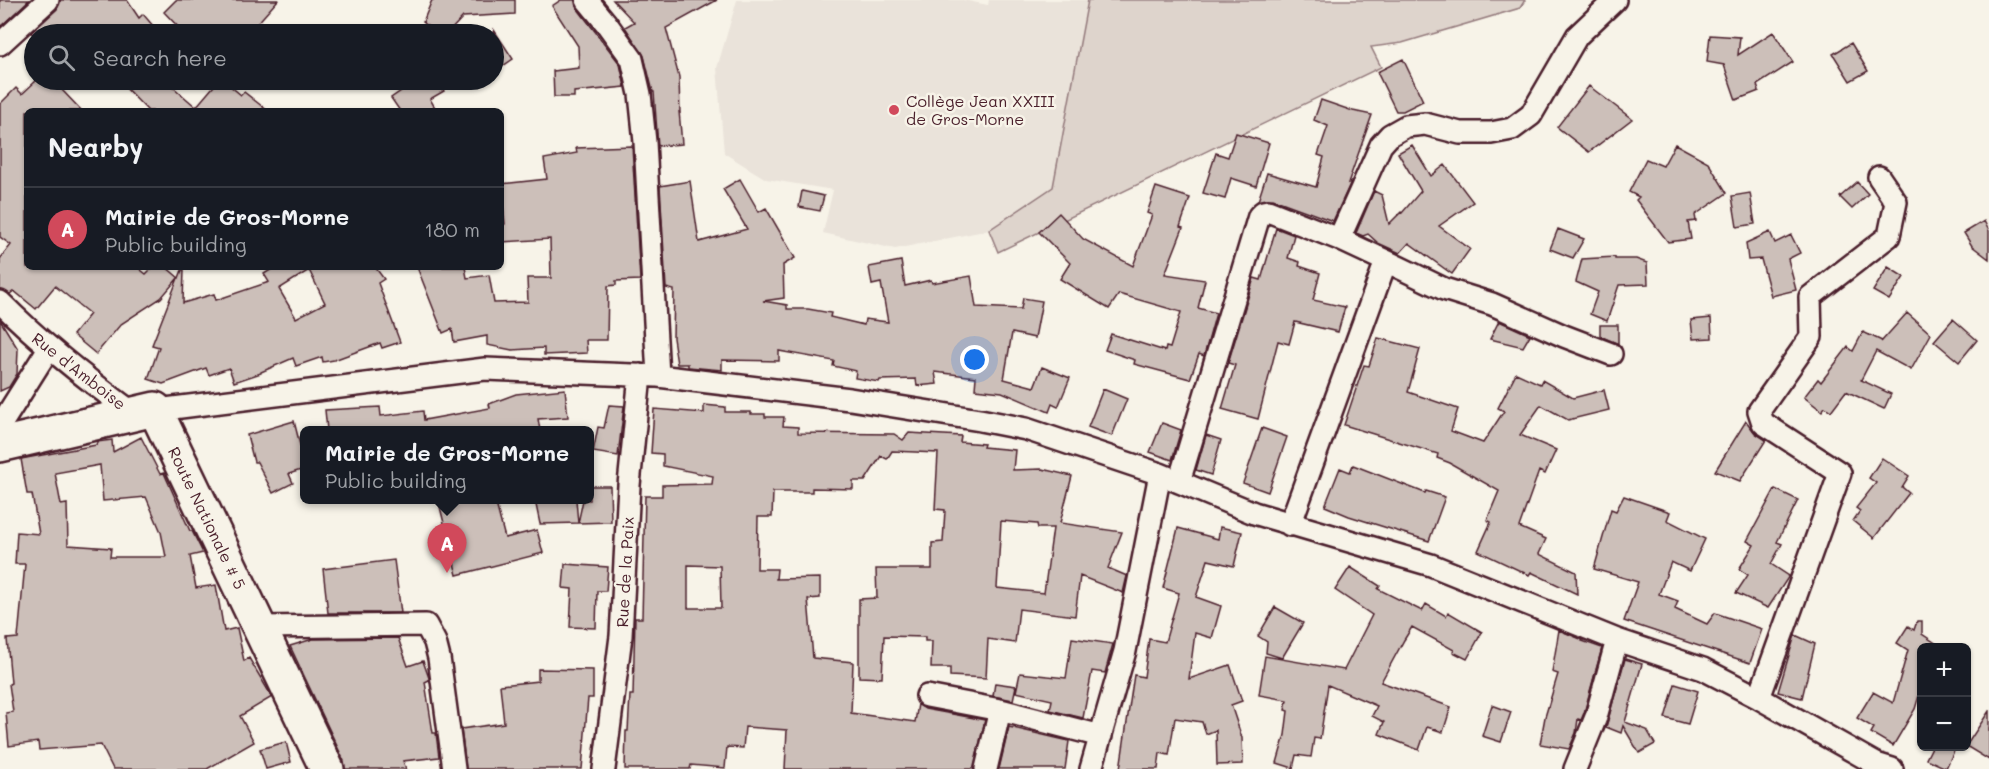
<!DOCTYPE html>
<html lang="en">
<head>
<meta charset="utf-8">
<style>
  :root { --surface:#171b24; --page:#242831; --text:#f1f3f6; --muted:#9ea1a6; --line:#363941; --accent:#d1495b }
  body { margin:0; font-family:Mali,sans-serif; background:var(--page); color:var(--text) }
  .controls { position:absolute; right:18px; bottom:18px; display:grid; overflow:hidden; border-radius:9px; box-shadow:0 2px 4px #0004 }
  .controls button { width:54px; height:54px; display:grid; place-items:center; padding:0; border:0; border-bottom:2px solid var(--line); background:var(--surface); color:var(--text); font:30px sans-serif }
  .you { position:absolute; left:975px; top:360px; width:21px; height:21px; margin:-15px; border:4px solid #fff; border-radius:50%; background:#1a73e8; box-shadow:0 0 0 9px #1a73e833 }
  .badge { display:grid; place-items:center; width:39px; height:39px; border-radius:50%; background:var(--accent); color:#fff; font-size:20px; font-weight:700 }
  .pin { position:absolute; translate:-50% -50px; filter:drop-shadow(0 2px 3px #0008) }
  .pin::after { content:''; position:absolute; top:32px; width:21px; height:18px; background:inherit; clip-path:polygon(0 0,100% 0,50% 100%) }
  .popup { position:absolute; left:300px; top:426px; width:294px; height:78px; box-sizing:border-box; display:grid; place-content:center; border-radius:9px; background:var(--surface); filter:drop-shadow(0 2px 4px #0005); font-size:20px; white-space:nowrap; color:var(--muted) }
  .popup b { font-size:22px; color:var(--text) }
  .popup::after { content:''; position:absolute; left:50%; top:100%; margin-left:-12px; border:12px solid transparent; border-top-color:var(--surface) }
  .list { margin:0; padding:0; list-style:none }
  h2 { display:flex; justify-content:space-between; align-items:center; height:78px; margin:0; padding:0 24px; font-size:26px }
  h2 small { font-size:20px; font-weight:400; color:var(--muted) }
  .list li { display:grid; grid-template-columns:39px 1fr auto; gap:18px; align-items:center; box-sizing:border-box; height:84px; padding:0 24px; border-top:2px solid var(--line) }
  .list b { display:block; font-size:22px; white-space:nowrap }
  .list p { margin:0; font-size:20px; white-space:nowrap; color:var(--muted) }
  .list em { font-size:20px; font-style:normal; color:var(--muted) }
  .icon { flex:none; width:33px; height:33px; fill:none; stroke:currentColor; stroke-width:2; stroke-linecap:round; stroke-linejoin:round }
  .map { position:relative; flex:none; width:1989px; height:769px; overflow:hidden }
  .search { position:absolute; background:var(--surface); box-shadow:0 2px 4px #0004; left:24px; top:24px; width:480px; height:66px; display:flex; align-items:center; gap:15px; box-sizing:border-box; padding:0 21px; border-radius:33px; color:var(--muted); font-size:22px }
  .panel { position:absolute; background:var(--surface); box-shadow:0 2px 4px #0004; left:24px; top:108px; width:480px; height:162px; border-radius:9px }
  .map>svg:first-child { display:block }
  .built { fill:#eae3da }
  .green { fill:#ded4cc; stroke:#947a7c; stroke-width:1.5 }
  .building { fill:#ccbfb9; stroke:#4a1f2b; stroke-width:1.5; fill-rule:evenodd }
  .lines { fill:none; stroke-linecap:round; stroke-linejoin:round }
  .minor-casing { stroke:#4a1f2b; stroke-width:26 }
  .primary-casing { stroke:#4a1f2b; stroke-width:38 }
  .minor { stroke:#f7f3e8; stroke-width:21 }
  .primary { stroke:#f7f3e8; stroke-width:33 }
  .poi-dot { fill:#d1495b; stroke:#f7f3e8; stroke-width:2 }
  .labels { text-anchor:middle; stroke-width:5; stroke-linejoin:round; paint-order:stroke }
  .poi-label { font-size:16px; fill:#4a1f2b; stroke:#f7f3e8; text-anchor:start }
  .street-label { font-size:16px; fill:#4a1f2b; stroke:#f7f3e8 }
</style>
</head>
<body>
<div class="map">
<svg width="1989" height="769" viewBox="0 0 1989 769">
  <rect width="100%" height="100%" fill="#f7f3e8"/>
  <filter id="ink" filterUnits="userSpaceOnUse"><feTurbulence type="fractalNoise" baseFrequency=".0167" numOctaves="2"/><feDisplacementMap in="SourceGraphic" scale="12" xChannelSelector="R" yChannelSelector="G"/><feConvolveMatrix kernelMatrix="1 2 1 2 8 2 1 2 1" color-interpolation-filters="sRGB"/></filter>
  <g filter="url(#ink)">
    <path class="built" d="M 737,0 L 963,0 L 988,5 L 989,0 L 1088,0 L 1053,187 L 989,230 L 895,249 L 823,233 L 833,190 L 766,179 L 724,153 L 717,68 Z"/>
    <path class="green" d="M 1088,0 L 1525,0 L 1520,8 L 1402,43 L 1371,47 L 1381,67 L 998,252 L 989,230 L 1053,187 Z"/>
    <path class="building" d="M 0,0 L 29,0 L 0,27 Z
      M 60,0 L 127,0 L 139,18 L 143,14 L 160,34 L 33,34 L 31,33 L 57,9 Z
      M 176,0 L 278,0 L 248,34 L 185,34 L 164,12 Z
      M 432,0 L 515,0 L 515,14 L 463,17 L 447,34 L 437,34 L 423,22 Z
      M 561,0 L 575,0 L 577,8 L 620,64 L 625,87 L 574,92 L 574,97 L 554,97 L 553,71 L 579,68 L 578,46 L 552,6 Z
      M 613,0 L 717,0 L 666,28 L 679,77 L 680,114 L 679,111 L 682,144 L 658,146 L 654,92 L 653,92 L 644,56 L 625,27 L 634,22 Z
      M 494,30 L 513,59 L 494,72 Z
      M 1773,32 L 1793,62 L 1757,85 L 1759,91 L 1736,100 L 1724,65 L 1707,62 L 1710,35 L 1740,37 L 1738,55 Z
      M 1851,43 L 1868,71 L 1850,81 L 1833,54 Z
      M 1403,59 L 1423,101 L 1403,111 L 1396,111 L 1377,72 Z
      M 37,80 L 73,80 L 62,90 L 82,111 L 27,111 L 27,267 L 137,267 L 146,274 L 153,267 L 166,267 L 179,278 L 182,270 L 184,270 L 183,303 L 214,294 L 216,300 L 269,282 L 264,274 L 275,267 L 375,267 L 384,279 L 378,283 L 400,342 L 382,348 L 380,343 L 334,360 L 323,362 L 322,357 L 296,366 L 293,358 L 261,372 L 261,373 L 234,382 L 229,368 L 209,375 L 206,368 L 163,384 L 148,379 L 159,347 L 152,345 L 178,278 L 161,298 L 121,324 L 96,354 L 73,335 L 90,314 L 55,286 L 36,309 L 14,291 L 10,294 L 0,290 L 0,259 L 11,245 L 0,237 L 0,104 L 16,88 L 22,94 ZM 309,270 L 325,303 L 296,318 L 279,289 Z
      M 118,80 L 165,80 L 196,107 L 219,80 L 223,80 L 241,95 L 244,92 L 268,111 L 148,111 Z
      M 417,80 L 437,80 L 444,91 L 430,99 L 437,111 L 400,111 L 391,98 Z
      M 1589,86 L 1632,119 L 1589,152 L 1557,127 Z
      M 1321,100 L 1353,111 L 1372,115 L 1348,183 L 1351,182 L 1333,221 L 1273,199 L 1258,201 L 1267,173 L 1316,187 L 1324,157 L 1318,155 L 1328,126 L 1314,120 Z
      M 1236,133 L 1269,143 L 1256,186 L 1231,178 L 1225,199 L 1203,193 L 1216,153 L 1228,157 Z
      M 1675,144 L 1708,162 L 1727,193 L 1695,215 L 1696,221 L 1688,222 L 1691,239 L 1668,242 L 1636,200 L 1639,197 L 1629,192 L 1646,159 L 1663,166 Z
      M 1412,145 L 1431,176 L 1445,165 L 1473,202 L 1439,226 L 1470,249 L 1452,274 L 1409,243 L 1400,253 L 1378,243 L 1368,234 L 1363,236 L 1356,233 L 1374,191 L 1382,195 L 1389,224 L 1401,212 L 1402,213 L 1421,191 L 1398,153 Z
      M 632,146 L 640,280 L 616,281 L 616,285 L 608,286 L 607,340 L 586,340 L 587,353 L 544,355 L 544,348 L 512,350 L 487,345 L 487,336 L 454,342 L 452,329 L 443,333 L 417,267 L 465,267 L 467,278 L 489,275 L 494,303 L 528,302 L 527,278 L 551,278 L 550,239 L 502,242 L 501,225 L 505,224 L 501,184 L 547,179 L 544,159 L 577,153 L 576,148 Z
      M 740,179 L 759,212 L 766,208 L 795,258 L 783,265 L 784,298 L 763,301 L 787,305 L 787,309 L 808,309 L 831,313 L 830,317 L 864,325 L 865,319 L 888,322 L 881,283 L 872,285 L 869,267 L 901,261 L 905,286 L 931,280 L 932,283 L 971,276 L 976,307 L 1021,309 L 1023,298 L 1042,301 L 1035,338 L 1012,333 L 1004,379 L 1034,387 L 1042,367 L 1070,378 L 1058,407 L 1052,404 L 1049,412 L 1002,392 L 975,389 L 976,377 L 935,372 L 937,384 L 917,386 L 916,379 L 880,380 L 879,382 L 855,378 L 856,371 L 833,366 L 834,361 L 779,351 L 779,361 L 722,360 L 722,370 L 688,367 L 688,364 L 677,364 L 673,338 L 674,290 L 666,288 L 660,186 L 690,181 L 699,242 L 747,229 L 723,189 Z
      M 1857,182 L 1868,194 L 1852,209 L 1840,197 Z
      M 1156,187 L 1190,198 L 1180,227 L 1183,228 L 1165,274 L 1205,280 L 1198,308 L 1216,313 L 1204,356 L 1199,354 L 1190,379 L 1134,364 L 1135,360 L 1105,350 L 1111,334 L 1165,351 L 1166,347 L 1170,348 L 1181,312 L 1119,294 L 1109,309 L 1060,279 L 1070,263 L 1039,232 L 1059,213 L 1083,239 L 1133,266 L 1152,215 L 1147,213 Z
      M 802,191 L 824,196 L 820,211 L 799,207 Z
      M 1750,193 L 1755,224 L 1737,227 L 1732,196 Z
      M 1984,221 L 1989,231 L 1989,259 L 1972,246 L 1964,233 Z
      M 1276,228 L 1294,235 L 1288,258 L 1300,262 L 1299,266 L 1320,273 L 1313,300 L 1345,307 L 1338,332 L 1295,322 L 1289,344 L 1278,341 L 1258,419 L 1222,409 L 1235,365 L 1228,363 L 1254,278 L 1261,280 Z
      M 1558,229 L 1584,239 L 1573,258 L 1550,249 Z
      M 1770,232 L 1775,243 L 1791,235 L 1800,253 L 1788,259 L 1796,290 L 1771,296 L 1761,259 L 1748,260 L 1746,243 Z
      M 1615,257 L 1615,259 L 1636,259 L 1647,263 L 1648,284 L 1619,285 L 1607,321 L 1590,314 L 1598,292 L 1576,282 L 1582,259 Z
      M 1888,267 L 1904,277 L 1889,300 L 1873,291 Z
      M 1907,313 L 1931,334 L 1911,370 L 1876,351 L 1861,380 L 1891,394 L 1884,409 L 1846,391 L 1831,411 L 1825,407 L 1822,411 L 1804,397 L 1818,379 L 1821,382 L 1848,347 L 1853,351 L 1863,332 L 1882,341 L 1881,342 Z
      M 1711,318 L 1712,338 L 1693,339 L 1691,320 Z
      M 1953,319 L 1977,340 L 1959,362 L 1934,341 Z
      M 0,320 L 18,349 L 17,374 L 9,387 L 0,391 Z
      M 1499,321 L 1530,335 L 1523,347 L 1490,339 Z
      M 1600,325 L 1618,325 L 1618,344 L 1600,336 Z
      M 1378,338 L 1420,349 L 1408,392 L 1458,409 L 1451,431 L 1483,443 L 1504,411 L 1498,408 L 1516,373 L 1540,384 L 1542,380 L 1573,398 L 1604,390 L 1609,410 L 1568,420 L 1541,405 L 1520,435 L 1556,450 L 1545,474 L 1539,471 L 1519,527 L 1546,539 L 1539,554 L 1576,572 L 1577,594 L 1531,572 L 1529,575 L 1478,551 L 1491,522 L 1487,520 L 1499,491 L 1450,463 L 1437,458 L 1438,454 L 1344,425 L 1364,365 L 1369,366 Z
      M 565,389 L 568,417 L 538,419 L 540,430 L 327,430 L 325,410 L 380,407 L 381,416 L 423,411 L 424,420 L 490,408 L 489,404 L 516,394 Z
      M 1103,389 L 1127,399 L 1112,436 L 1088,427 Z
      M 609,405 L 624,406 L 618,456 L 593,452 L 598,427 L 604,428 Z
      M 704,405 L 725,407 L 725,412 L 751,412 L 751,414 L 765,414 L 765,417 L 784,417 L 783,426 L 798,427 L 798,433 L 894,434 L 903,440 L 909,433 L 961,436 L 960,442 L 984,444 L 983,447 L 1015,450 L 1013,470 L 1042,469 L 1072,476 L 1060,523 L 1122,532 L 1108,568 L 1127,576 L 1123,593 L 1080,576 L 1075,616 L 1019,609 L 1015,643 L 988,639 L 986,678 L 950,676 L 950,668 L 931,668 L 932,641 L 925,641 L 925,637 L 884,636 L 882,678 L 859,677 L 859,599 L 877,598 L 876,569 L 932,569 L 932,543 L 943,542 L 945,510 L 935,509 L 938,453 L 892,451 L 887,459 L 881,456 L 865,481 L 853,481 L 853,489 L 812,488 L 812,492 L 773,492 L 772,517 L 758,517 L 757,569 L 777,569 L 776,579 L 820,578 L 820,598 L 808,599 L 813,658 L 853,662 L 851,713 L 915,722 L 918,704 L 925,709 L 985,720 L 974,769 L 785,769 L 787,730 L 745,727 L 743,748 L 727,747 L 725,768 L 691,765 L 690,769 L 625,769 L 626,731 L 628,731 L 630,695 L 633,695 L 635,618 L 642,618 L 645,496 L 662,496 L 662,485 L 712,484 L 713,476 L 663,466 L 663,454 L 651,453 L 654,409 L 704,413 ZM 1001,521 L 1037,524 L 1038,528 L 1053,528 L 1044,593 L 997,588 ZM 688,565 L 720,566 L 721,608 L 688,608 Z
      M 294,421 L 304,461 L 304,469 L 289,474 L 293,483 L 273,493 L 257,462 L 254,462 L 247,435 Z
      M 1746,421 L 1755,433 L 1766,440 L 1740,481 L 1715,471 Z
      M 1162,423 L 1181,430 L 1172,460 L 1150,452 Z
      M 1262,428 L 1287,437 L 1268,492 L 1243,483 Z
      M 1206,435 L 1221,440 L 1211,475 L 1196,470 Z
      M 141,437 L 160,474 L 164,473 L 190,531 L 192,531 L 203,553 L 190,556 L 196,588 L 216,585 L 224,631 L 237,628 L 244,661 L 249,658 L 272,697 L 240,716 L 254,742 L 207,769 L 113,769 L 101,745 L 39,750 L 38,742 L 9,746 L 6,713 L 13,712 L 9,684 L 11,683 L 7,639 L 18,638 L 25,564 L 15,564 L 17,532 L 39,534 L 32,494 L 27,494 L 21,459 L 96,445 L 97,442 L 112,440 L 113,452 ZM 100,465 L 103,501 L 146,497 L 161,532 L 166,557 L 110,557 L 111,548 L 68,545 L 67,504 L 61,505 L 55,473 Z
      M 1882,458 L 1909,476 L 1902,487 L 1909,493 L 1874,538 L 1853,521 L 1860,511 L 1856,508 L 1876,483 L 1869,478 Z
      M 1353,465 L 1425,493 L 1426,491 L 1445,497 L 1429,541 L 1349,516 L 1325,506 L 1340,468 L 1350,472 Z
      M 590,486 L 610,486 L 611,522 L 578,523 L 583,500 L 590,500 Z
      M 1775,489 L 1798,500 L 1777,542 L 1782,544 L 1771,564 L 1789,576 L 1768,608 L 1736,593 L 1748,575 L 1739,569 L 1754,545 L 1747,541 Z
      M 1624,496 L 1670,512 L 1667,520 L 1705,539 L 1690,571 L 1671,562 L 1659,594 L 1678,601 L 1675,609 L 1707,624 L 1715,613 L 1762,629 L 1750,663 L 1624,621 L 1638,582 L 1594,569 L 1611,509 L 1616,511 Z
      M 453,500 L 495,500 L 505,538 L 537,530 L 543,553 L 457,575 L 439,503 Z
      M 535,500 L 576,500 L 578,523 L 540,524 Z
      M 1220,527 L 1242,532 L 1234,566 L 1208,560 L 1196,597 L 1221,606 L 1212,638 L 1195,633 L 1189,679 L 1230,665 L 1242,701 L 1231,705 L 1242,738 L 1243,764 L 1217,765 L 1216,730 L 1206,734 L 1202,722 L 1175,718 L 1169,755 L 1160,753 L 1158,769 L 1120,769 L 1134,675 L 1144,677 L 1149,639 L 1165,642 L 1179,593 L 1163,588 L 1178,528 L 1218,539 Z
      M 394,560 L 401,613 L 328,613 L 323,569 Z
      M 565,564 L 608,567 L 606,591 L 597,591 L 596,628 L 570,627 L 572,589 L 563,588 Z
      M 1350,567 L 1380,586 L 1378,589 L 1422,611 L 1426,604 L 1446,616 L 1448,612 L 1482,632 L 1467,659 L 1453,652 L 1454,650 L 1412,627 L 1404,640 L 1381,682 L 1451,707 L 1443,732 L 1427,727 L 1419,750 L 1379,734 L 1384,722 L 1372,716 L 1377,706 L 1328,685 L 1320,739 L 1314,738 L 1311,757 L 1296,755 L 1293,768 L 1277,763 L 1285,735 L 1288,711 L 1285,710 L 1287,700 L 1259,695 L 1265,656 L 1344,670 L 1372,615 L 1335,590 Z
      M 1275,607 L 1303,623 L 1282,658 L 1266,653 L 1267,642 L 1258,636 Z
      M 1917,621 L 1922,621 L 1922,634 L 1943,648 L 1922,648 L 1922,686 L 1915,709 L 1893,746 L 1871,733 L 1874,728 L 1857,718 L 1873,692 L 1893,703 L 1908,650 L 1897,643 L 1908,626 L 1914,630 Z
      M 1559,630 L 1583,640 L 1582,641 L 1602,648 L 1584,713 L 1581,720 L 1578,719 L 1576,733 L 1569,749 L 1540,744 L 1545,717 L 1558,674 L 1552,672 Z
      M 1795,635 L 1815,644 L 1802,698 L 1778,692 Z
      M 398,638 L 408,666 L 423,661 L 429,678 L 429,680 L 425,682 L 433,733 L 436,733 L 439,757 L 403,761 L 406,769 L 345,769 L 344,761 L 290,646 L 313,639 Z
      M 1072,638 L 1113,644 L 1105,673 L 1092,671 L 1083,718 L 1050,710 L 1052,700 L 1016,692 L 1020,673 L 1066,678 Z
      M 1625,659 L 1642,664 L 1625,722 L 1647,730 L 1655,744 L 1639,753 L 1623,726 L 1621,733 L 1606,727 Z
      M 538,669 L 593,670 L 593,698 L 588,698 L 582,769 L 466,769 L 461,729 L 504,723 L 500,685 L 538,681 Z
      M 995,683 L 1016,686 L 1013,700 L 993,696 Z
      M 1675,684 L 1698,691 L 1688,724 L 1665,718 Z
      M 1492,705 L 1511,712 L 1501,742 L 1482,736 Z
      M 1989,711 L 1989,760 L 1966,746 Z
      M 1009,727 L 1069,741 L 1065,769 L 999,769 Z
      M 286,742 L 291,762 L 266,769 L 260,749 Z
      M 1932,747 L 1956,747 L 1946,768 L 1926,759 Z"/>
    <g class="lines">
      <defs>
        <path id="minor" d="M 587,0 L 606,23 L 632,59 L 640,94 L 645,142 L 658,376
          M 0,44 L 48,0
          M 1339,239 L 1381,145 L 1390,135 L 1406,126 L 1425,124 L 1460,133 L 1491,133 L 1512,129 L 1531,115 L 1577,36 L 1615,0
          M 0,302 C 41,343 86,379 133,413 L 485,369 L 658,376 L 850,399 L 980,420 L 1026,429 L 1160,474 L 1254,513 L 1431,565 L 1617,640 L 1703,669 L 1759,698 L 1876,764 L 1892,769
          M 0,426 L 49,348
          M 1179,482 L 1259,216 L 1263,212 L 1268,211 L 1339,239 L 1386,261
          M 1290,525 L 1386,261 L 1444,289 L 1492,304 L 1564,336 L 1611,354
          M 259,627 L 426,625 L 435,642 L 439,658 L 454,769
          M 927,696 L 1000,710 L 1101,736
          M 1759,698 L 1840,473 L 1763,423 L 1759,411 L 1811,337 L 1810,297 L 1889,236 L 1896,202 L 1879,177
          M 604,769 L 621,636 L 629,485 L 640,375
          M 986,769 L 1000,710
          M 1091,769 L 1125,651 L 1160,474
          M 1575,769 L 1596,717 L 1617,640"/>
        <path id="primary" d="M 0,445 L 155,409 L 327,769"/>
      </defs>
      <use href="#minor" class="minor-casing"/>
      <use href="#primary" class="primary-casing"/>
      <use href="#minor" class="minor"/>
      <use href="#primary" class="primary"/>
    </g>
  </g>
  <circle class="poi-dot" cx="894" cy="110" r="6"/>
  <g class="labels">
    <g class="poi-label">
      <text x="906" y="107">Collège Jean XXIII<tspan x="906" dy="18">de Gros-Morne</tspan></text>
    </g>
    <g class="street-label">
      <text transform="translate(79 371) rotate(38)" y="6">Rue d'Amboise</text>
      <text transform="translate(207 518) rotate(64)" y="6">Route Nationale # 5</text>
      <text transform="translate(625 572) rotate(-87)" y="6">Rue de la Paix</text>
    </g>
  </g>
</svg>
<div class="controls">
<button>+</button>
<button>−</button>
</div>
<div class="you"></div>
<div class="pin badge" style="left:447px;top:573px">A</div>
<div class="popup"><b>Mairie de Gros-Morne</b>Public building</div>
<div class="search"><svg class="icon" aria-label="search" viewBox="0 0 24 24"><circle cx="10" cy="10" r="6"/><path d="M15 15l6 6"/></svg>Search here</div>
<section class="panel">
<h2>Nearby<small></small></h2>
<ul class="list">
<li><span class="badge">A</span><div><b>Mairie de Gros-Morne</b><p>Public building</p></div><em>180 m</em></li>
</ul>
</section>
</div>
</body>
</html>
